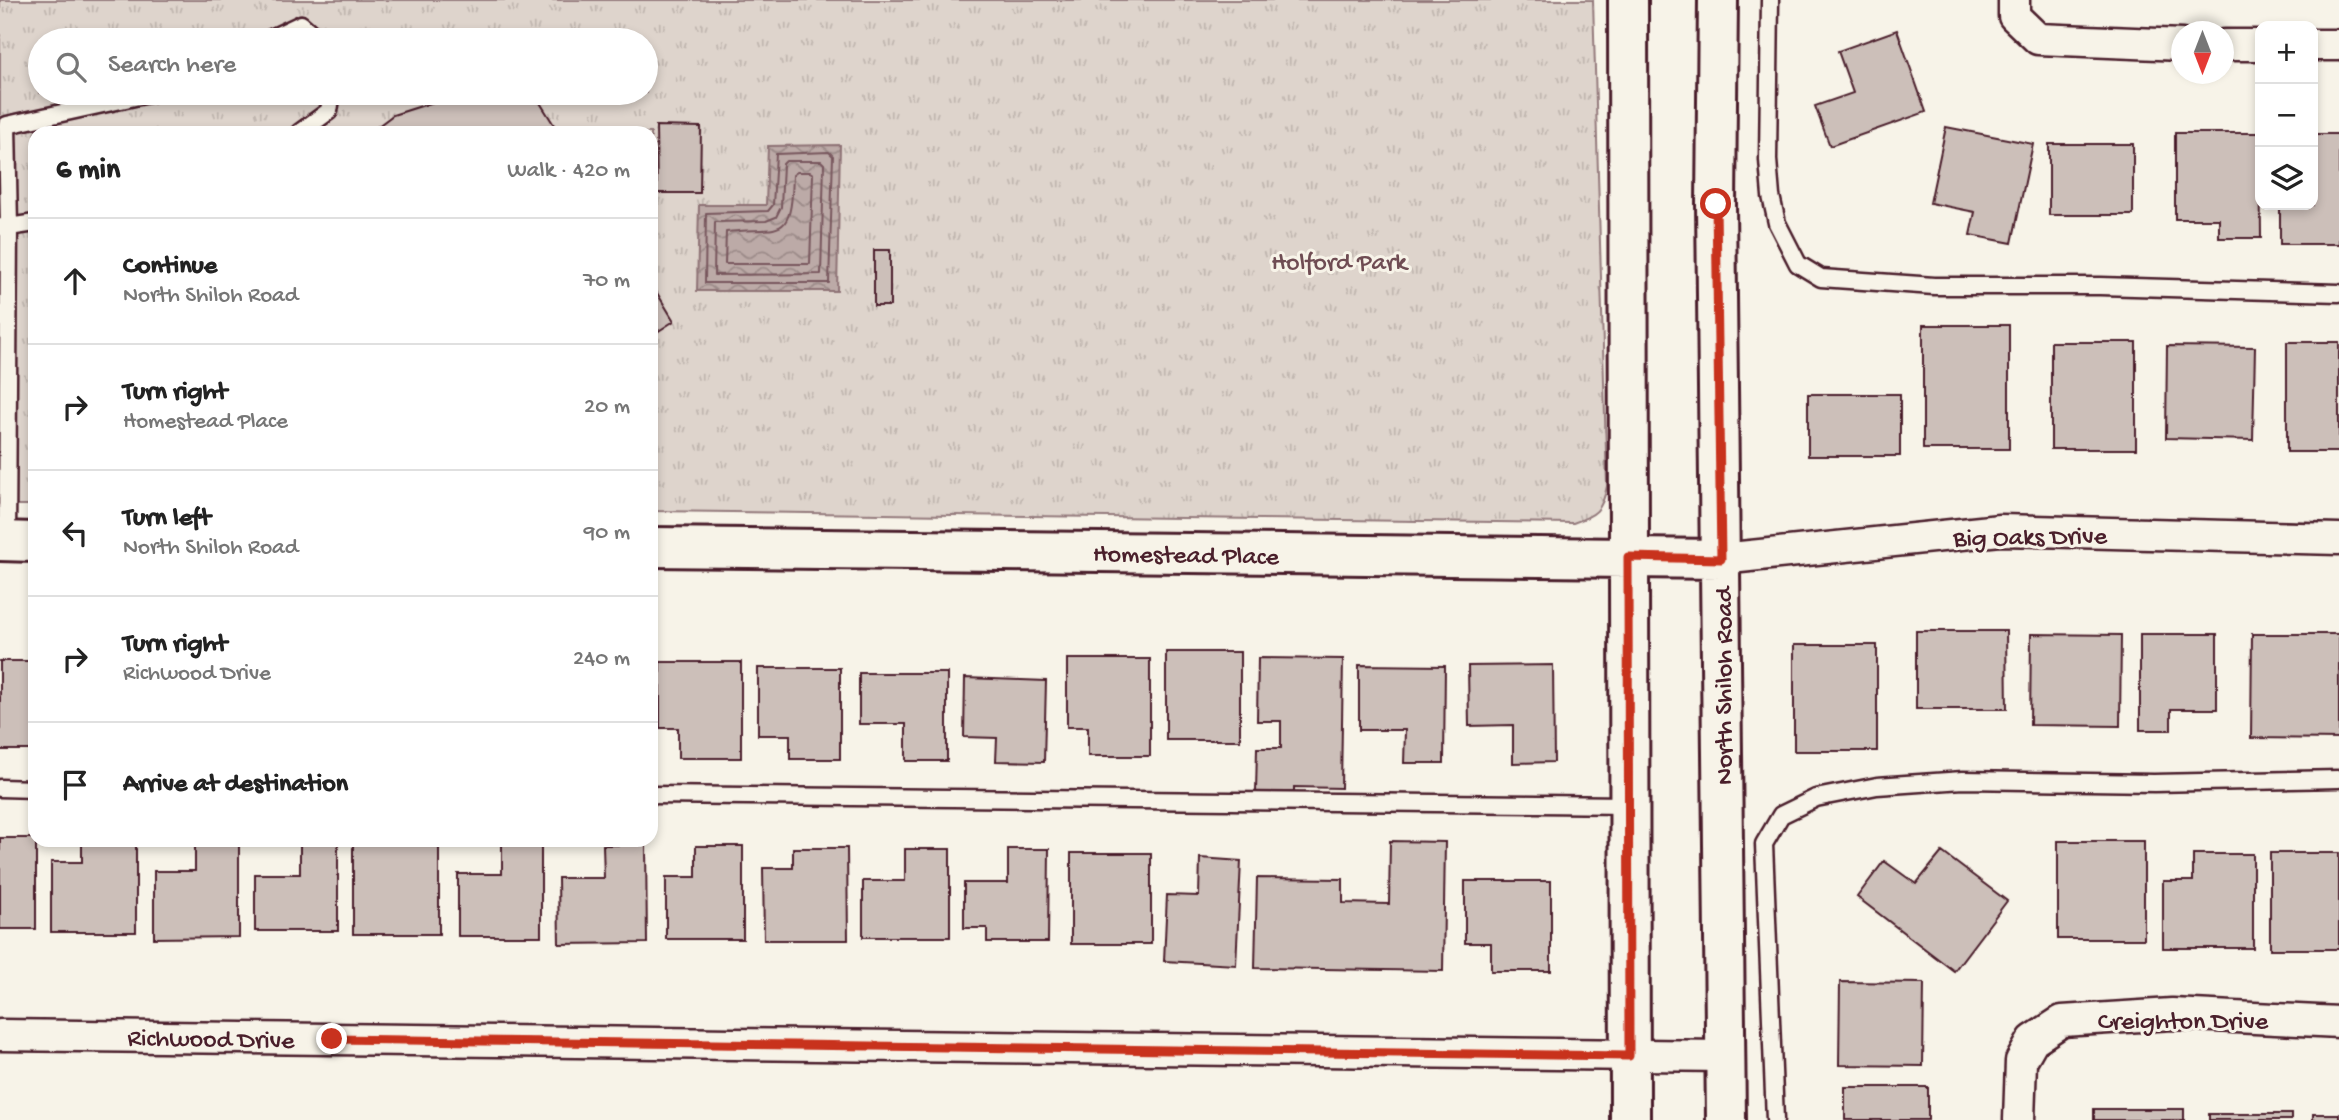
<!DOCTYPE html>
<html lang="en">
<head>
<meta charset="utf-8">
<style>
  :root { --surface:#fff; --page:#f6f6f6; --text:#222; --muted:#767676; --line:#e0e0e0 }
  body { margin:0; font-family:"Gochi Hand",sans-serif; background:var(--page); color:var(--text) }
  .controls { position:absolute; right:21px; top:21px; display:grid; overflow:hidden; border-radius:14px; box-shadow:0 4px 10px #0003 }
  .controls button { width:63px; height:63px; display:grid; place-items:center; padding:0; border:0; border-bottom:2px solid var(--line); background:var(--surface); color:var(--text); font:35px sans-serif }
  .compass { position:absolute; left:2171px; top:21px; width:63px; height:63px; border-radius:50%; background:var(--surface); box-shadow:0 4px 10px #0003; rotate:180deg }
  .stop { position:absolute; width:21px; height:21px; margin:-16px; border:5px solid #c8321e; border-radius:50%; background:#fff }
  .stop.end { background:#c8321e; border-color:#fff; box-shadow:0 2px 7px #0008 }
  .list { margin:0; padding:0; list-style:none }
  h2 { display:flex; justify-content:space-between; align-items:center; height:91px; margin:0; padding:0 28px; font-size:30px }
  h2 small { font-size:23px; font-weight:400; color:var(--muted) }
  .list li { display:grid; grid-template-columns:46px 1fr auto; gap:21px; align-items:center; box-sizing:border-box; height:126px; padding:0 28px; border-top:2px solid var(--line) }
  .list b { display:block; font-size:26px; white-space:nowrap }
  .list p { margin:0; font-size:23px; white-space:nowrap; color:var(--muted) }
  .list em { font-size:23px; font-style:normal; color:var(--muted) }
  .icon { flex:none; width:38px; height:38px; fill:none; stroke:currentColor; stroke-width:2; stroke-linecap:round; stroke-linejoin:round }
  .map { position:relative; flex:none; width:2339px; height:1120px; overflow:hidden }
  .search { position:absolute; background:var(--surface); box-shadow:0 4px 10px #0003; left:28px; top:28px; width:630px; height:77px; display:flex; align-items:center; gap:18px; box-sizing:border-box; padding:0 24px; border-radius:38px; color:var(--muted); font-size:26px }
  .panel { position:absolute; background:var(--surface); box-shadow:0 4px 10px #0003; left:28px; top:126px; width:630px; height:721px; border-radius:21px }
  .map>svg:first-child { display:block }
  .park { fill:url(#park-tufts); stroke:#947a7c; stroke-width:2; fill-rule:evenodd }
  .water { fill:url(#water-waves); stroke:#8e7275; stroke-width:2 }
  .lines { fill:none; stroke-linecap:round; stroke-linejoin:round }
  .shore { stroke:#78575d; stroke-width:2 }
  .building { fill:#ccbfb9; stroke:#4a1f2b; stroke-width:2 }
  .lane-casing { stroke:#4a1f2b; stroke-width:21 }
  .street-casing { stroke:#4a1f2b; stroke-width:35 }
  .secondary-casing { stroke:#4a1f2b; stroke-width:44 }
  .lane { stroke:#f7f3e8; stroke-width:16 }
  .street { stroke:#f7f3e8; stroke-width:30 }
  .secondary { stroke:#f7f3e8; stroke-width:38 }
  .route { stroke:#c8321e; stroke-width:9 }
  .labels { text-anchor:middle; stroke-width:6; stroke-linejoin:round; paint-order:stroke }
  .park-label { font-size:26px; fill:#6f4c53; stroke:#f7f3e8 }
  .street-label { font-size:26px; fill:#4a1f2b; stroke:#f7f3e8 }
</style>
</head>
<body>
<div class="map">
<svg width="2339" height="1120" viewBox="0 0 2339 1120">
  <defs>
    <pattern id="park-tufts" width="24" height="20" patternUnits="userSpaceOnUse" patternTransform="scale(1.75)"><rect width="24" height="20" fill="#ded4cc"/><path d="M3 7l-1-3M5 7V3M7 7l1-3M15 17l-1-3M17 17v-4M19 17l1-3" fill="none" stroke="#c0b6af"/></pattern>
    <pattern id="water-waves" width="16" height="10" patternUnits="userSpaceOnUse" patternTransform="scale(1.75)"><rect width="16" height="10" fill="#bcaaa7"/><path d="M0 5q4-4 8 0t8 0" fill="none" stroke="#9b8a88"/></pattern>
  </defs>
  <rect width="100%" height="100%" fill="#f7f3e8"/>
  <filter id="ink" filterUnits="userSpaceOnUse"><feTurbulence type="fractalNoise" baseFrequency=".0143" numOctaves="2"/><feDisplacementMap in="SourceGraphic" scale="14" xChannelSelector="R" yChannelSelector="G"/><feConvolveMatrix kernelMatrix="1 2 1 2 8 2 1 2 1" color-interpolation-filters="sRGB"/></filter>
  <g filter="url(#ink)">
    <path class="park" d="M 0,0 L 1593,0 L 1607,486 C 1602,511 1596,515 1573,523 L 651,511 L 651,133 L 35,133 L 35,505 L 0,505 ZM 40,40 L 646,40 L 646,93 L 40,93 Z"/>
    <path class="water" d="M 840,145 L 837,291 L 697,291 L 699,205 L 766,205 L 768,146 Z"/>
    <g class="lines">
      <path class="shore" d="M 829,152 L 833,156 L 829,283 L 705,283 L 706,213 L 768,211 L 773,205 L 776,154 Z
        M 786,161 L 821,161 L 824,164 L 821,274 L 714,275 L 715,222 L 766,221 L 776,217 L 781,207 L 783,164 Z
        M 797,172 L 810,172 L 813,174 L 810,264 L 725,264 L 726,232 C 782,226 791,243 793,175 Z"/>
    </g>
    <path class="building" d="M 1897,30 L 1926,112 L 1830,146 L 1815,106 L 1853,93 L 1838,51 Z
      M 462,93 L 534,93 L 559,133 L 369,133 L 393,115 Z
      M 656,126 L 701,127 L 700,193 L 657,193 Z
      M 1946,127 L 2033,144 L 2012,243 L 1970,235 L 1975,212 L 1930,203 Z
      M 2175,133 L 2260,133 L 2261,238 L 2219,238 L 2219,219 L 2175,219 Z
      M 2313,134 L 2339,134 L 2339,244 L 2280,244 L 2280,205 L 2313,205 Z
      M 2049,144 L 2133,144 L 2133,215 L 2049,215 Z
      M 874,250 L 890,250 L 890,306 L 874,306 Z
      M 651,283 L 674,321 L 651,336 Z
      M 1923,325 L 2009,325 L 2009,449 L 1923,449 Z
      M 2051,342 L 2136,342 L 2136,449 L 2051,449 Z
      M 2287,342 L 2339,342 L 2339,452 L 2287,452 Z
      M 2167,346 L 2255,347 L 2253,440 L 2166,438 Z
      M 1808,394 L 1900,394 L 1900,456 L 1808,456 Z
      M 1916,631 L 2006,631 L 2007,709 L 1916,709 Z
      M 2031,634 L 2121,635 L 2120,726 L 2030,725 Z
      M 2140,634 L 2217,634 L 2217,709 L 2171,709 L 2171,730 L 2140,730 Z
      M 2252,634 L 2339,634 L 2339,739 L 2251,738 Z
      M 1794,645 L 1877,645 L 1877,751 L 1794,751 Z
      M 1166,652 L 1240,652 L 1240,740 L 1166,740 Z
      M 1258,658 L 1343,659 L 1341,788 L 1294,787 L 1294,792 L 1256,792 L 1257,748 L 1281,748 L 1281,721 L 1257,721 Z
      M 1067,659 L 1150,659 L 1150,756 L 1088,756 L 1088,727 L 1067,727 Z
      M 0,661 L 34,661 L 34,750 L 0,750 Z
      M 660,662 L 741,662 L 741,758 L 678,758 L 678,728 L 660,728 Z
      M 1359,665 L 1445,666 L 1444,763 L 1404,763 L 1405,730 L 1359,730 Z
      M 1553,665 L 1554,762 L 1513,763 L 1513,725 L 1469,726 L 1468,666 Z
      M 758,668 L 840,668 L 840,759 L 790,759 L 790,735 L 758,735 Z
      M 859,673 L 947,673 L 947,761 L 906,761 L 906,724 L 859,724 Z
      M 965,678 L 1046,681 L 1044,762 L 996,761 L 997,738 L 964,737 Z
      M 0,838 L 35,838 L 36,840 L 36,929 L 0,929 Z
      M 82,840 L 136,840 L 136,932 L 51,932 L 51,862 L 82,862 Z
      M 195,840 L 239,840 L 239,937 L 154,938 L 154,871 L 195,871 Z
      M 300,840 L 338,840 L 338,931 L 255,931 L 255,874 L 300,874 Z
      M 1390,841 L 1445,842 L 1443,971 L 1255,968 L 1257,878 L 1343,879 L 1343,903 L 1389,904 Z
      M 2058,841 L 2144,841 L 2144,939 L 2058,939 Z
      M 353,842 L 439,842 L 439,934 L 353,934 Z
      M 502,842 L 541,842 L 541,936 L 458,936 L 458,874 L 502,874 Z
      M 603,845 L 646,845 L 647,943 L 559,944 L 558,878 L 604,878 Z
      M 696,846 L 743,846 L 743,939 L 666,939 L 666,877 L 696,877 Z
      M 793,848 L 847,848 L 848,940 L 764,940 L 763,868 L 793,868 Z
      M 905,849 L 950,849 L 950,937 L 863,937 L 863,881 L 905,881 Z
      M 1008,849 L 1049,849 L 1048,942 L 987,942 L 987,928 L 964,928 L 964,883 L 1008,883 Z
      M 1942,852 L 2007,901 L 1954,971 L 1857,897 L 1884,861 L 1916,884 Z
      M 1071,853 L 1151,853 L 1151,944 L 1071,944 Z
      M 2270,853 L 2339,853 L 2339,949 L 2270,949 Z
      M 2193,854 L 2253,854 L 2253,948 L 2163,948 L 2163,881 L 2193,881 Z
      M 1200,858 L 1241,861 L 1236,965 L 1164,961 L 1167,895 L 1199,896 Z
      M 1465,881 L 1551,881 L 1551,971 L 1491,971 L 1491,943 L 1465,943 Z
      M 1840,982 L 1924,983 L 1923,1066 L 1839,1065 Z
      M 1845,1087 L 1928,1087 L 1928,1120 L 1845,1120 Z
      M 2094,1109 L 2184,1109 L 2184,1120 L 2094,1120 Z
      M 2209,1114 L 2291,1114 L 2291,1120 L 2209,1120 Z
      M 2313,1114 L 2339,1114 L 2339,1120 L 2313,1120 Z"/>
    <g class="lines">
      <defs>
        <path id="lane" d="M 1770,0 L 1768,160 L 1771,196 L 1777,223 L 1798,264 L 1821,278 L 1934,286 L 2100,286 L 2339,293
          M 267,40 L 301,24 L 319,40
          M 299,133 L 329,111 L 332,93
          M 1,227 L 9,227 L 7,125 L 153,93
          M 7,542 L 9,227 L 35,223
          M 0,788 L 35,789
          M 651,795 L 1628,805
          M 1775,1120 L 1764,844 L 1781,815 L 1816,798 L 1877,786 L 1963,780 L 2154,783 L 2339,779"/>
        <path id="street" d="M 2014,0 L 2014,16 L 2038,39 L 2182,45
          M 2224,45 L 2260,45
          M 2313,45 L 2339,45
          M 1721,559 L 2000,530 L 2339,539
          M 0,1035 L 1724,1056
          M 2019,1120 L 2021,1061 L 2033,1040 L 2062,1021 L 2172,1014 L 2339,1022"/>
        <path id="secondary" d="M 1628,0 L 1630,1120
          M 1718,0 L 1716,204 L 1726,1120
          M 0,541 L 35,542
          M 651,547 L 1721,559"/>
      </defs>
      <use href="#lane" class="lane-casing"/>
      <use href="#street" class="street-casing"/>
      <use href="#secondary" class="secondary-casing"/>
      <use href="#lane" class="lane"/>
      <use href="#street" class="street"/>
      <use href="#secondary" class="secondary"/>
    </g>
  </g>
  <g class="lines" filter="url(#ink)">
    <path class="route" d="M 332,1039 L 1629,1056 L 1628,557 L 1721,559 L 1716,204"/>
  </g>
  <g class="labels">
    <g class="park-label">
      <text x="1339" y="269">Holford Park</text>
    </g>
    <g class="street-label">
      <text transform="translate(2030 535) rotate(-1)" y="9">Big Oaks Drive</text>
      <text transform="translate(1186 553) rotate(1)" y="9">Homestead Place</text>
      <text transform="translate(1722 686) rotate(-90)" y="9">North Shiloh Road</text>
      <text x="2183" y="1028">Creighton Drive</text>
      <text transform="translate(211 1037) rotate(1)" y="9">Richwood Drive</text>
    </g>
  </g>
</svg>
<div class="controls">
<button>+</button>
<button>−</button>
<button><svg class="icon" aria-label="layers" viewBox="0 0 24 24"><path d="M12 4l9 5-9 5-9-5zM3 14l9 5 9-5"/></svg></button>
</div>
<svg class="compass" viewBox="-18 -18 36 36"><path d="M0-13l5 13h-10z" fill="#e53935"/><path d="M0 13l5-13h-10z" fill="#767676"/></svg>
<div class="stop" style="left:1716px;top:204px"></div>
<div class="stop end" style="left:332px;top:1039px"></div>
<div class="search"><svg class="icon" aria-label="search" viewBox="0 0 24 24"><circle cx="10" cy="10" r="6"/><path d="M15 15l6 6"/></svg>Search here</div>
<section class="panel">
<h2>6 min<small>Walk · 420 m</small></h2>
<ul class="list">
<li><svg class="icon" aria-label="ahead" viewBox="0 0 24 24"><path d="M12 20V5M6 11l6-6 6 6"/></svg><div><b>Continue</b><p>North Shiloh Road</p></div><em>70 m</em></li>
<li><svg class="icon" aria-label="right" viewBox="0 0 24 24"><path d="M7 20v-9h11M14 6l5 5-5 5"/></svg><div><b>Turn right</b><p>Homestead Place</p></div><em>20 m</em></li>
<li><svg class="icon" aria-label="left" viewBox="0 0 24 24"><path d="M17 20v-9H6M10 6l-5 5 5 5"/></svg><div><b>Turn left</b><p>North Shiloh Road</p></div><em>90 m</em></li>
<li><svg class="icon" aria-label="right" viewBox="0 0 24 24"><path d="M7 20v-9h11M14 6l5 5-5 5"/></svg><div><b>Turn right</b><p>Richwood Drive</p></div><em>240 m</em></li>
<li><svg class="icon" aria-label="arrive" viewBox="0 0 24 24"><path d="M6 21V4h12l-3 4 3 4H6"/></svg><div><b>Arrive at destination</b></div></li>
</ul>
</section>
</div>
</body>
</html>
